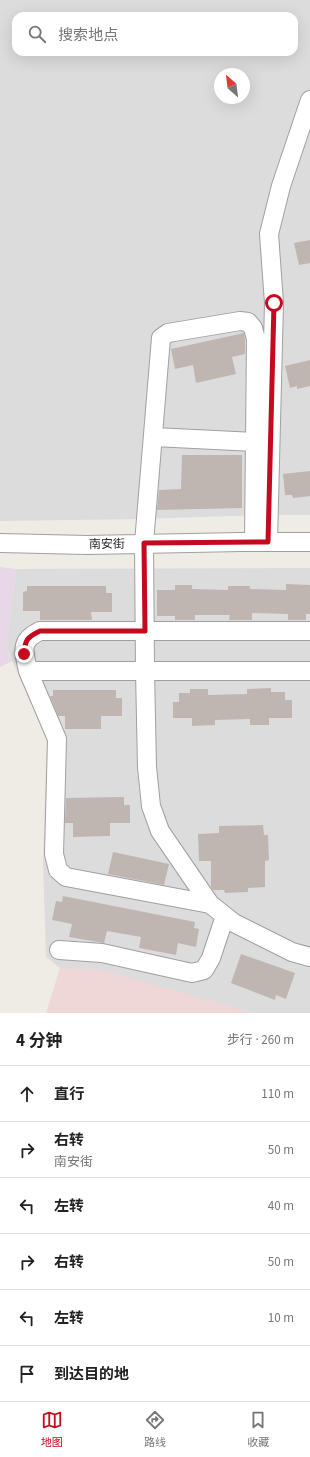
<!DOCTYPE html>
<html lang="zh">
<head>
<meta charset="utf-8">
<style>
  :root { --surface:#fff; --page:#f6f6f6; --text:#222; --muted:#767676; --line:#e0e0e0; --accent:#c30a1f }
  body { margin:0; font-family:"Source Sans 3","Noto Sans SC",sans-serif; background:var(--page); color:var(--text) }
  .compass { position:absolute; left:214px; top:68px; width:36px; height:36px; border-radius:50%; background:var(--surface); box-shadow:0 4px 16px #0002; rotate:332deg }
  .stop { position:absolute; width:12px; height:12px; margin:-9px; border:3px solid #c30a1f; border-radius:50%; background:#fff }
  .stop.end { background:#c30a1f; border-color:#fff; box-shadow:0 1px 4px #0008 }
  .list { margin:0; padding:0; list-style:none }
  h2 { display:flex; justify-content:space-between; align-items:center; height:52px; margin:0; padding:0 16px; font-size:17px }
  h2 small { font-size:13px; font-weight:400; color:var(--muted) }
  .list li { display:grid; grid-template-columns:26px 1fr auto; gap:12px; align-items:center; box-sizing:border-box; height:56px; padding:0 16px; border-top:1px solid var(--line) }
  .list b { display:block; font-size:15px; white-space:nowrap }
  .list p { margin:0; font-size:13px; white-space:nowrap; color:var(--muted) }
  .list em { font-size:13px; font-style:normal; color:var(--muted) }
  .icon { flex:none; width:22px; height:22px; fill:none; stroke:currentColor; stroke-width:2; stroke-linecap:round; stroke-linejoin:round }
  .map { position:relative; flex:none; width:310px; height:1013px; overflow:hidden }
  .search { position:absolute; background:var(--surface); box-shadow:0 4px 16px #0002; left:12px; right:12px; top:12px; height:44px; display:flex; align-items:center; gap:10px; box-sizing:border-box; padding:0 14px; border-radius:12px; color:var(--muted); font-size:15px }
  .sheet { height:388px; background:var(--surface) }
  nav { display:flex; justify-content:space-around; align-items:center; box-sizing:border-box; height:56px; border-top:1px solid var(--line); background:var(--surface); font-size:11px; color:var(--muted) }
  nav a { display:grid; justify-items:center; gap:2px }
  nav .on { color:var(--accent) }
  .map>svg:first-child { display:block }
  .residential { fill:#dddcdc; fill-rule:evenodd }
  .commercial { fill:#efd6d7 }
  .industrial { fill:#e8d8e7 }
  .building { fill:#bfb6b2 }
  .lines { fill:none; stroke-linecap:round; stroke-linejoin:round }
  .minor-casing { stroke:#a0a0a0; stroke-width:20 }
  .minor { stroke:#fff; stroke-width:18 }
  .route { stroke:#c30a1f; stroke-width:5 }
  .labels { text-anchor:middle; stroke-width:4; stroke-linejoin:round; paint-order:stroke }
  .street-label { font-size:12px; fill:#1f1f1f; stroke:#fff }
</style>
</head>
<body>
<div class="map">
<svg width="310" height="1013" viewBox="0 0 310 1013">
  <rect width="100%" height="100%" fill="#efebe5"/>
  <path class="residential" d="M 0,0 L 310,0 L 310,515 L 260,515 L 138,519 L 0,521 ZM 16,16 L 294,16 L 294,52 L 16,52 ZM 220,74 L 244,74 L 244,98 L 220,98 Z
    M 310,568 L 310,1013 L 238,1013 L 102,970 L 60,968 L 46,957 L 43,862 L 47,739 L 6,647 L 16,569 Z"/>
  <path class="commercial" d="M 60,968 L 102,970 L 254,1013 L 46,1013 Z"/>
  <path class="industrial" d="M 0,567 L 16,569 L 6,647 L 12,661 L 0,667 Z"/>
  <path class="building" d="M 310,240 L 310,263 L 299,265 L 294,243 Z
    M 244,333 L 245,340 L 245,354 L 232,357 L 236,374 L 196,383 L 193,365 L 175,369 L 171,349 Z
    M 310,360 L 310,386 L 297,389 L 297,386 L 290,388 L 285,366 Z
    M 182,455 L 242,455 L 242,508 L 157,510 L 159,490 L 181,489 Z
    M 310,471 L 310,496 L 293,498 L 292,495 L 285,495 L 283,474 Z
    M 286,584 L 310,585 L 310,614 L 306,614 L 306,620 L 288,620 L 288,614 L 252,613 L 252,620 L 229,620 L 230,615 L 195,615 L 195,620 L 175,620 L 175,616 L 157,616 L 157,590 L 175,590 L 175,585 L 192,585 L 192,589 L 228,590 L 228,586 L 250,586 L 250,589 L 286,590 Z
    M 27,586 L 106,586 L 106,593 L 112,593 L 112,612 L 91,612 L 92,620 L 40,620 L 40,611 L 23,611 L 23,592 L 27,591 Z
    M 271,688 L 271,692 L 285,692 L 285,700 L 292,700 L 292,718 L 269,718 L 269,725 L 250,725 L 250,719 L 215,720 L 215,725 L 192,726 L 192,718 L 173,718 L 173,702 L 179,702 L 179,693 L 190,693 L 190,689 L 208,689 L 208,695 L 247,694 L 247,689 Z
    M 53,690 L 116,690 L 116,698 L 122,698 L 122,716 L 101,716 L 101,729 L 65,729 L 65,716 L 58,716 L 50,696 L 53,696 Z
    M 124,797 L 124,805 L 130,805 L 130,823 L 110,823 L 110,836 L 73,837 L 73,823 L 65,823 L 66,798 Z
    M 263,825 L 264,835 L 268,835 L 269,860 L 265,861 L 265,887 L 248,888 L 248,892 L 225,893 L 224,890 L 213,890 L 211,887 L 211,861 L 199,861 L 198,834 L 219,833 L 219,826 Z
    M 113,852 L 169,864 L 164,885 L 108,874 Z
    M 63,896 L 195,922 L 194,928 L 199,929 L 196,947 L 178,943 L 176,955 L 139,948 L 141,937 L 107,931 L 104,943 L 69,937 L 72,924 L 52,920 L 56,901 L 62,902 Z
    M 241,954 L 295,973 L 286,999 L 276,995 L 275,1000 L 231,983 Z"/>
  <g class="lines">
    <defs>
      <path id="minor" d="M 154,437 L 255,442
        M 268,542 L 274,303 L 269,234 L 281,186 L 310,100
        M 0,543 L 87,545 L 241,542 L 310,542
        M 28,671 C 24,651 19,641 40,631 L 310,631
        M 310,671 L 28,671 L 57,739 L 54,854 L 58,870 L 66,877 L 210,904 L 234,923 L 292,952 L 310,957
        M 210,904 L 160,831 L 151,806 L 147,767 L 145,671 L 144,543 L 161,338 L 168,333 L 240,321 L 248,322 L 253,328 L 256,339 L 254,542
        M 59,950 L 102,953 L 192,973 L 204,970 L 211,958 L 225,916"/>
    </defs>
    <use href="#minor" class="minor-casing"/>
    <use href="#minor" class="minor"/>
  </g>
  <g class="lines">
    <path class="route" d="M 24,654 C 25,640 27,637 40,631 L 145,631 L 144,543 L 268,542 L 274,303"/>
  </g>
  <g class="labels">
    <g class="street-label">
      <text transform="translate(107 544) rotate(-1)" y="4">南安街</text>
    </g>
  </g>
</svg>
<svg class="compass" viewBox="-18 -18 36 36"><path d="M0-13l5 13h-10z" fill="#e53935"/><path d="M0 13l5-13h-10z" fill="#767676"/></svg>
<div class="stop" style="left:274px;top:303px"></div>
<div class="stop end" style="left:24px;top:654px"></div>
<div class="search"><svg class="icon" aria-label="search" viewBox="0 0 24 24"><circle cx="10" cy="10" r="6"/><path d="M15 15l6 6"/></svg>搜索地点</div>
</div>
<section class="sheet">
<h2>4 分钟<small>步行 · 260 m</small></h2>
<ul class="list">
<li><svg class="icon" aria-label="ahead" viewBox="0 0 24 24"><path d="M12 20V5M6 11l6-6 6 6"/></svg><div><b>直行</b></div><em>110 m</em></li>
<li><svg class="icon" aria-label="right" viewBox="0 0 24 24"><path d="M7 20v-9h11M14 6l5 5-5 5"/></svg><div><b>右转</b><p>南安街</p></div><em>50 m</em></li>
<li><svg class="icon" aria-label="left" viewBox="0 0 24 24"><path d="M17 20v-9H6M10 6l-5 5 5 5"/></svg><div><b>左转</b></div><em>40 m</em></li>
<li><svg class="icon" aria-label="right" viewBox="0 0 24 24"><path d="M7 20v-9h11M14 6l5 5-5 5"/></svg><div><b>右转</b></div><em>50 m</em></li>
<li><svg class="icon" aria-label="left" viewBox="0 0 24 24"><path d="M17 20v-9H6M10 6l-5 5 5 5"/></svg><div><b>左转</b></div><em>10 m</em></li>
<li><svg class="icon" aria-label="arrive" viewBox="0 0 24 24"><path d="M6 21V4h12l-3 4 3 4H6"/></svg><div><b>到达目的地</b></div></li>
</ul>
</section>
<nav>
<a class="on"><svg class="icon" aria-label="map" viewBox="0 0 24 24"><path d="M3 6l6-2 6 2 6-2v14l-6 2-6-2-6 2zM9 4v14M15 6v14"/></svg>地图</a>
<a><svg class="icon" aria-label="directions" viewBox="0 0 24 24"><path d="M12 3l9 9-9 9-9-9zM9 14v-3h6M13 9l2 2-2 2"/></svg>路线</a>
<a><svg class="icon" aria-label="saved" viewBox="0 0 24 24"><path d="M7 4h10v16l-5-4-5 4z"/></svg>收藏</a>
</nav>
</body>
</html>
